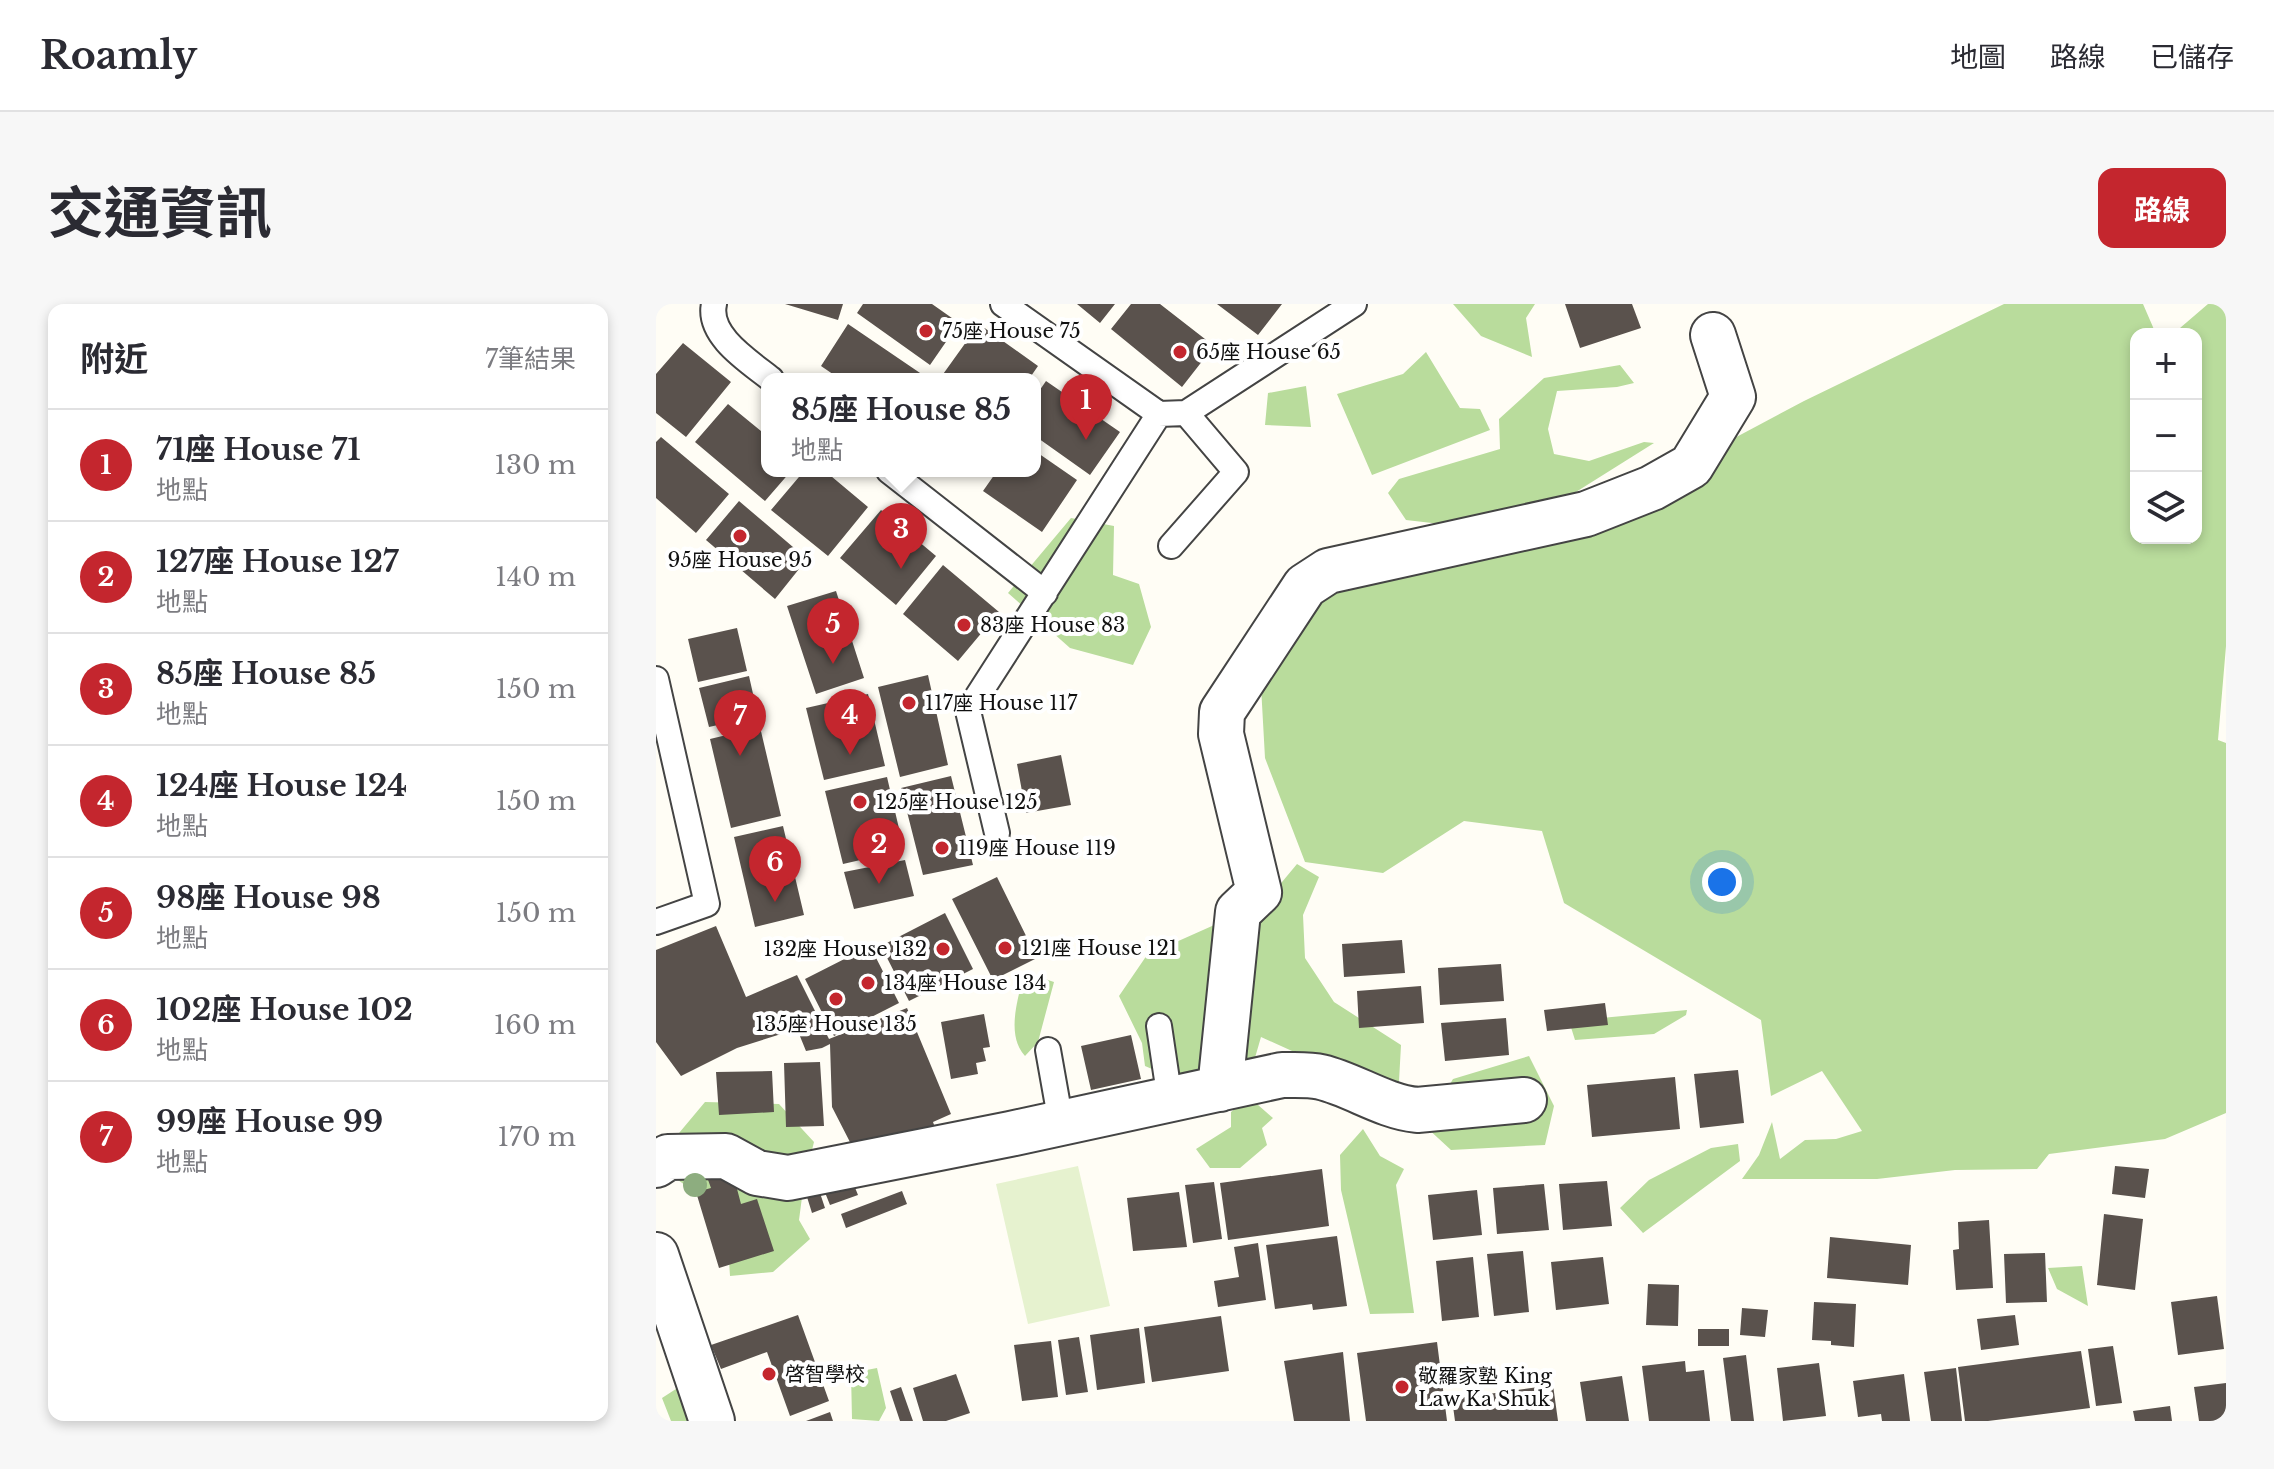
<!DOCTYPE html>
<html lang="zh-TW">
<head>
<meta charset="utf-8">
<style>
  :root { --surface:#fff; --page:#f7f7f7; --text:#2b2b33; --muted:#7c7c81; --line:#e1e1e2; --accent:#c4262e }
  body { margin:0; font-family:"Libre Baskerville","Noto Sans TC",serif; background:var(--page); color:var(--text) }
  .controls { position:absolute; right:24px; top:24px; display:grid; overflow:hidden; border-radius:16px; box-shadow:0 4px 12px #0003 }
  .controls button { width:72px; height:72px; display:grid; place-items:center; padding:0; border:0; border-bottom:2px solid var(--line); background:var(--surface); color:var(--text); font:40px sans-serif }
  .you { position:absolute; left:1066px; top:578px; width:28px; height:28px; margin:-20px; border:6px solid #fff; border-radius:50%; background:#1a73e8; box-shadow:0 0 0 12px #1a73e833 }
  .badge { display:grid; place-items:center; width:52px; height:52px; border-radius:50%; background:var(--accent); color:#fff; font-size:26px; font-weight:700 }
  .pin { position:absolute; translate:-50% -66px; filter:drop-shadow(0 2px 4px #0008) }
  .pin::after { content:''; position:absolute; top:42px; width:28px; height:24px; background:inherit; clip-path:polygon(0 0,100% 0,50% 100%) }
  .popup { position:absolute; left:105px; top:69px; width:280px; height:104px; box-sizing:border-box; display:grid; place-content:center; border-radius:16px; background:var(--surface); filter:drop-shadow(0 2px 6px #0005); font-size:26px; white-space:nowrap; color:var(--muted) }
  .popup b { font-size:30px; color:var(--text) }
  .popup::after { content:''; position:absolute; left:50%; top:100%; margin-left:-16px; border:16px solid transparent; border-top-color:var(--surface) }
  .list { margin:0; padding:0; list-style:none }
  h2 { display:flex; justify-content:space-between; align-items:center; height:104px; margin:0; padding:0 32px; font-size:34px }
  h2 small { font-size:26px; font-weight:400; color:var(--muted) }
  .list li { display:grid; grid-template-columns:52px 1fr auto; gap:24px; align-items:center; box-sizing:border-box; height:112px; padding:0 32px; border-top:2px solid var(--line) }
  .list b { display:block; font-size:30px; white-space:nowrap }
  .list p { margin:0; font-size:26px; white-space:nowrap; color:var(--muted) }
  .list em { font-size:26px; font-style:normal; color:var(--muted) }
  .icon { flex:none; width:44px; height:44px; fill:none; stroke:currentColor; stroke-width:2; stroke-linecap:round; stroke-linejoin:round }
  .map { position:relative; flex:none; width:1570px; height:1117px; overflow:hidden; border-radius:16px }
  header { display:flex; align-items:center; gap:48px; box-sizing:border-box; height:112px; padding:0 40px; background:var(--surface); border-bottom:2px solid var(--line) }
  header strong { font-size:38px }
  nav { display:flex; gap:44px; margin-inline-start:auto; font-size:28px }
  .intro { display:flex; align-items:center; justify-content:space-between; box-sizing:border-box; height:192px; padding:0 48px }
  h1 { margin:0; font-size:56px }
  .button { padding:20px 36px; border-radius:16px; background:var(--accent); color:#fff; font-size:28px; font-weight:700 }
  main { display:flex; gap:48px; padding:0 48px }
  aside { flex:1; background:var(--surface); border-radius:16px; box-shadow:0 4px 12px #0003 }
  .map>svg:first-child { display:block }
  .forest { fill:#b9dc9c }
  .pitch { fill:#e6f2cf }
  .building { fill:#5a524d }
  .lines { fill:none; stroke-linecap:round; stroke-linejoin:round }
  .service-casing { stroke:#444; stroke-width:28 }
  .minor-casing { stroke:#444; stroke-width:48 }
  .service { stroke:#fff; stroke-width:24 }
  .minor { stroke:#fff; stroke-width:44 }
  .tree { fill:#8dad7f }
  .poi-dot { fill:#c4262e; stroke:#fff; stroke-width:3 }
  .labels { text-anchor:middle; stroke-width:8; stroke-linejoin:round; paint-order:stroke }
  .poi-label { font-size:20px; fill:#111; stroke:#fff; text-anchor:start }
</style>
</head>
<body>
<header>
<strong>Roamly</strong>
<nav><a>地圖</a><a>路線</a><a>已儲存</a></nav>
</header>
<div class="intro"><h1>交通資訊</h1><a class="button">路線</a></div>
<main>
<aside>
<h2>附近<small>7筆結果</small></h2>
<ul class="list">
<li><span class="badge">1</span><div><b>71座 House 71</b><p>地點</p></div><em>130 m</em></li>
<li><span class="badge">2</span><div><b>127座 House 127</b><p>地點</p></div><em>140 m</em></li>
<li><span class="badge">3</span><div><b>85座 House 85</b><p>地點</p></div><em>150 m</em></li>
<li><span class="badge">4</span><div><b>124座 House 124</b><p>地點</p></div><em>150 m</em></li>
<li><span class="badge">5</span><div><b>98座 House 98</b><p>地點</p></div><em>150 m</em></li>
<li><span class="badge">6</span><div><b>102座 House 102</b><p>地點</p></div><em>160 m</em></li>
<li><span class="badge">7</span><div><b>99座 House 99</b><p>地點</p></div><em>170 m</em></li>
</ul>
</aside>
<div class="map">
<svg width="1570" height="1117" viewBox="0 0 1570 1117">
  <rect width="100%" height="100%" fill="#fffdf5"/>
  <path class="forest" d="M 797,0 L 879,0 L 870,14 L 876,53 L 825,32 Z
    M 1348,0 L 1487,0 L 1500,30 L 1480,30 L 1480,234 L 1540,234 L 1540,30 L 1517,30 L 1552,0 L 1570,0 L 1570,342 L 1562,436 L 1570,439 L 1570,809 L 1509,835 L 1393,850 L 1381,865 L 1299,866 L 1221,875 L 1086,875 L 1103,851 L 1116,818 L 1124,855 L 1149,836 L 1180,835 L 1206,827 L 1166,767 L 1115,792 L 1105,716 L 908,599 L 886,527 L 808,517 L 727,569 L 649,558 L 609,454 L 605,382 L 670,286 L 936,210 L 1148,97 Z
    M 770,48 L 804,104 L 824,105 L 834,126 L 716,171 L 681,90 L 747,70 Z
    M 964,61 L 978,79 L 961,83 L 901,87 L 892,125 L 898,150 L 933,157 L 988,138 L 998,139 L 904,198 L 802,222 L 750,216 L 732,189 L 743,175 L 844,145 L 843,115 L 888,74 Z
    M 650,82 L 655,123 L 609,121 L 612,89 Z
    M 415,214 L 458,222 L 457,271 L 483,280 L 495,323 L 477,361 L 414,344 L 352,289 Z
    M 641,560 L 663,573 L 647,611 L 649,654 L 678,698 L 745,741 L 742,795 L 605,733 L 594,771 L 538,783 L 489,762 L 486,739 L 463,692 L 491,651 L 556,622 L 621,584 Z
    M 368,668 L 398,678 L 382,738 L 369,752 C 349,730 363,693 368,668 Z
    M 1031,706 L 1030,711 L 998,730 L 919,736 L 913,717 Z
    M 873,752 L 898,802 L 889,841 L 795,846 L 769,822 L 797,775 Z
    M 593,793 L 617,814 L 606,824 L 611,841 L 584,864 L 554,864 L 540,845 L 575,823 L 575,808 Z
    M 49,798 L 123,800 L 158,838 L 148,878 L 143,916 L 154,935 L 117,968 L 74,972 L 72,941 L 65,907 L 22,876 L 13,841 Z
    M 707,825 L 724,852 L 748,865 L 740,881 L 758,1009 L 714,1010 L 685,886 L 684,851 Z
    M 1082,840 L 1084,857 L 987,929 L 964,904 L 993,876 L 1055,844 Z
    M 1426,962 L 1432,1002 L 1401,985 L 1392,964 Z
    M 221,1064 L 230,1104 L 223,1117 L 196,1115 L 195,1069 Z
    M 23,1083 L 44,1117 L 15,1117 L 6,1094 Z"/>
  <path class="pitch" d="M 422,862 L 454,1002 L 372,1020 L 340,880 Z"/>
  <path class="building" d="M 129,0 L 187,0 L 182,16 Z
    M 207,0 L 276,0 L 303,19 L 274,61 L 201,9 Z
    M 421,0 L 459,0 L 444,19 Z
    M 475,0 L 504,0 L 558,42 L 526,83 L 455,25 Z
    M 561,0 L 626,0 L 602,31 Z
    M 909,0 L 976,0 L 985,24 L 924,44 Z
    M 192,20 L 267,71 L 264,75 L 184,75 L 165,62 Z
    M 323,20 L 382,62 L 373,75 L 289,75 L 285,73 Z
    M 27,39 L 75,78 L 30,133 L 0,109 L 0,70 Z
    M 390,77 L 464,128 L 434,171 L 379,132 L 379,93 Z
    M 72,100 L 111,132 L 111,167 L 135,167 L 109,197 L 39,138 Z
    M 5,133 L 73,190 L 40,229 L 0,194 L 0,138 Z
    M 379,147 L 421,176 L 386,228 L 327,187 L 341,167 L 379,167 Z
    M 148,167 L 169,167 L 212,203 L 172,252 L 115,206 Z
    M 83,197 L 151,255 L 119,295 L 50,236 Z
    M 225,206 L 280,252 L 240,301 L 184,254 Z
    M 287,261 L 343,308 L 302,357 L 247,310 Z
    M 180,287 L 208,374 L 160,390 L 131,302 Z
    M 81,324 L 91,367 L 42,378 L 32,335 Z
    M 272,371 L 292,461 L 244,473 L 222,383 Z
    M 93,372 L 102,412 L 53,423 L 43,384 Z
    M 212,390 L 229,462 L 168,476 L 150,404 Z
    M 104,423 L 125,512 L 75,524 L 54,435 Z
    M 405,451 L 415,501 L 370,509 L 361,460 Z
    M 295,472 L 317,561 L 267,571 L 245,484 Z
    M 231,473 L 248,546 L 187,560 L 169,487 Z
    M 127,522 L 148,611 L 99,623 L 78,533 Z
    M 249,556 L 258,592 L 198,605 L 188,568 Z
    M 341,573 L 381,654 L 337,676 L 296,595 Z
    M 289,609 L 317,665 L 253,697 L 225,642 Z
    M 60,622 L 90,693 L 141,671 L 173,735 L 251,704 L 295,810 L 277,818 L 282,832 L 196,842 L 176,803 L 174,740 L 166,744 L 150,747 L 141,725 L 81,744 L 25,772 L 0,738 L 0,646 Z
    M 746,636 L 749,669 L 688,673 L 686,640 Z
    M 214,642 L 243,699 L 178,732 L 149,675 Z
    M 845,660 L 848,697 L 784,701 L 782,664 Z
    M 765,682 L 768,719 L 703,724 L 701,687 Z
    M 949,699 L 952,721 L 891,727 L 888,706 Z
    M 328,710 L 334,743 L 327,744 L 330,757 L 320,759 L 322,770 L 295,775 L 285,718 Z
    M 850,714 L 853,751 L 789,757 L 785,719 Z
    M 475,731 L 485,775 L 435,786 L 425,742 Z
    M 164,758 L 168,822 L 130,823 L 128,759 Z
    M 1082,766 L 1088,819 L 1044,824 L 1038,770 Z
    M 116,767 L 118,808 L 63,811 L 60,768 Z
    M 1019,773 L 1024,825 L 936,833 L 931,781 Z
    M 1459,862 L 1493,865 L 1489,894 L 1456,890 Z
    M 666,865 L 673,922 L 572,936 L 564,879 Z
    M 76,866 L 85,900 L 101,895 L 118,947 L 63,964 L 40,888 L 55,884 L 51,873 Z
    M 196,876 L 202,891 L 174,901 L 168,886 Z
    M 951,877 L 956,922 L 907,926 L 903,880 Z
    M 558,878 L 566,935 L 537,939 L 529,881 Z
    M 888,880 L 893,926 L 841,930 L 837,884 Z
    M 821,886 L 826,931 L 777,936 L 772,891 Z
    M 246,887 L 251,900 L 190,924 L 185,910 Z
    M 523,888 L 531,943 L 477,947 L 471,894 Z
    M 164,889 L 169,904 L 156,909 L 151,893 Z
    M 1448,910 L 1487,915 L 1479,986 L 1441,981 Z
    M 1333,916 L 1337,984 L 1300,986 L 1297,946 L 1303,945 L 1302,918 Z
    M 681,932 L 691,1002 L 657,1006 L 656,1000 L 619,1005 L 610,941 Z
    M 1174,933 L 1255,941 L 1252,981 L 1171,974 Z
    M 602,939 L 610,996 L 562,1003 L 558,977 L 583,973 L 578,943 Z
    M 867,947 L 873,1008 L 838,1012 L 831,950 Z
    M 1389,949 L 1391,998 L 1350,999 L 1348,950 Z
    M 817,953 L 823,1013 L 786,1017 L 780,957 Z
    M 947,953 L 953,1000 L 900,1006 L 895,958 Z
    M 992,980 L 1023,981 L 1022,1022 L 990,1021 Z
    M 1561,992 L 1568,1045 L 1522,1051 L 1515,998 Z
    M 1158,998 L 1200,1000 L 1198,1043 L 1175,1041 L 1175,1037 L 1156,1036 Z
    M 1086,1004 L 1112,1006 L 1109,1033 L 1084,1031 Z
    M 142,1011 L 173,1097 L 134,1112 L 111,1048 L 65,1065 L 55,1041 Z
    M 1359,1011 L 1363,1041 L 1325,1046 L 1321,1015 Z
    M 565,1012 L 573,1067 L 496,1078 L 488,1023 Z
    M 483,1024 L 489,1079 L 441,1086 L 434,1031 Z
    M 1042,1025 L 1073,1025 L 1073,1042 L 1042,1042 Z
    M 423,1033 L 432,1088 L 410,1091 L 402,1036 Z
    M 395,1037 L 402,1093 L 366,1097 L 358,1041 Z
    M 781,1038 L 791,1117 L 710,1117 L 701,1049 Z
    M 1457,1042 L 1466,1099 L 1440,1102 L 1432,1045 Z
    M 1425,1047 L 1434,1104 L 1332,1117 L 1309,1117 L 1302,1063 Z
    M 687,1048 L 694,1117 L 638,1117 L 628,1057 Z
    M 1090,1051 L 1098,1117 L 1075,1117 L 1067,1054 Z
    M 1029,1057 L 1030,1068 L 1048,1066 L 1054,1117 L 993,1117 L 986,1062 Z
    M 1163,1059 L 1170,1112 L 1127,1117 L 1121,1064 Z
    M 1300,1064 L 1306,1117 L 1275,1117 L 1268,1068 Z
    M 300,1070 L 314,1109 L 290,1117 L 267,1117 L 257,1084 Z
    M 1248,1070 L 1254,1117 L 1226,1117 L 1225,1110 L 1202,1113 L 1197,1077 Z
    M 966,1072 L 973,1117 L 930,1117 L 924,1078 Z
    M 1570,1079 L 1570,1117 L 1543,1117 L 1538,1083 Z
    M 897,1081 L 902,1117 L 799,1117 L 796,1095 Z
    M 245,1083 L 257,1117 L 244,1117 L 234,1087 Z
    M 1514,1102 L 1516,1117 L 1479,1117 L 1477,1107 Z
    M 174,1108 L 177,1117 L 150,1117 Z"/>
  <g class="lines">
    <defs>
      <path id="service" d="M 58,0 C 51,32 94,58 115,75
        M 347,0 L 503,110 L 530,109 L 698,0
        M 233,167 L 389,289
        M 515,242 L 580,168 L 530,109
        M 0,375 L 51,600 L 0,618
        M 341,529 L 312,407 L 503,110
        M 503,722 L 511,776 L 518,794
        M 392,746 L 405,819"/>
      <path id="minor" d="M 564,785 L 582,608 L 603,588 L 565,430 L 566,408 L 649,282 L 672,267 L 930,210 L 996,184 L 1035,162 L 1077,93 L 1057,31
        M 0,861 L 12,853 L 70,852 L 101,869 L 132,874 L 354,830 L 626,771 C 638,771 653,770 665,773 C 698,781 726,802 761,806 L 868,796
        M 0,951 L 56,1117"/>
    </defs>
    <use href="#service" class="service-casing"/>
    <use href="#minor" class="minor-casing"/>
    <use href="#service" class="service"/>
    <use href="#minor" class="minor"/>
  </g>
  <circle class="tree" cx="39" cy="881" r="12"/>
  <g class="poi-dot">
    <circle cx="270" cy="27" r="8"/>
    <circle cx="524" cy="48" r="8"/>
    <circle cx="84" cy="232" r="8"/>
    <circle cx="308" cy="321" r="8"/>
    <circle cx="253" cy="399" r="8"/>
    <circle cx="204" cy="498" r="8"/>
    <circle cx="286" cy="544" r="8"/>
    <circle cx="349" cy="644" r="8"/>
    <circle cx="287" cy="645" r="8"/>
    <circle cx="212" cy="679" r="8"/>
    <circle cx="180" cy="695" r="8"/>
    <circle cx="113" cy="1070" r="8"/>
    <circle cx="746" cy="1083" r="8"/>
  </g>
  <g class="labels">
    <g class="poi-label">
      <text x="286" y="34">75座 House 75</text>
      <text x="540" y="55">65座 House 65</text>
      <text x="84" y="263" text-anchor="middle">95座 House 95</text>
      <text x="324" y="328">83座 House 83</text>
      <text x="269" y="406">117座 House 117</text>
      <text x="220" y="505">125座 House 125</text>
      <text x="302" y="551">119座 House 119</text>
      <text x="365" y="651">121座 House 121</text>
      <text x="271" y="652" text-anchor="end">132座 House 132</text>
      <text x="228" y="686">134座 House 134</text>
      <text x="180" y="727" text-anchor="middle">135座 House 135</text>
      <text x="129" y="1077">啓智學校</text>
      <text x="762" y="1079">敬羅家塾 King<tspan x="762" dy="23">Law Ka Shuk</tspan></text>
    </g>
  </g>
</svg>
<div class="controls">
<button>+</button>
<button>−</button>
<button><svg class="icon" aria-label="layers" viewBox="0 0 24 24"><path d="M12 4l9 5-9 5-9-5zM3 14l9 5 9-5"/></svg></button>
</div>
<div class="you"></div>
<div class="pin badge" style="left:430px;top:136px">1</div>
<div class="pin badge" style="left:223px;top:580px">2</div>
<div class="pin badge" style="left:245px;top:265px">3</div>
<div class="popup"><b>85座 House 85</b>地點</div>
<div class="pin badge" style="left:194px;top:451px">4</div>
<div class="pin badge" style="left:177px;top:360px">5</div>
<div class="pin badge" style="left:119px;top:598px">6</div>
<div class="pin badge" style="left:84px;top:452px">7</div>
</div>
</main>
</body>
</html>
